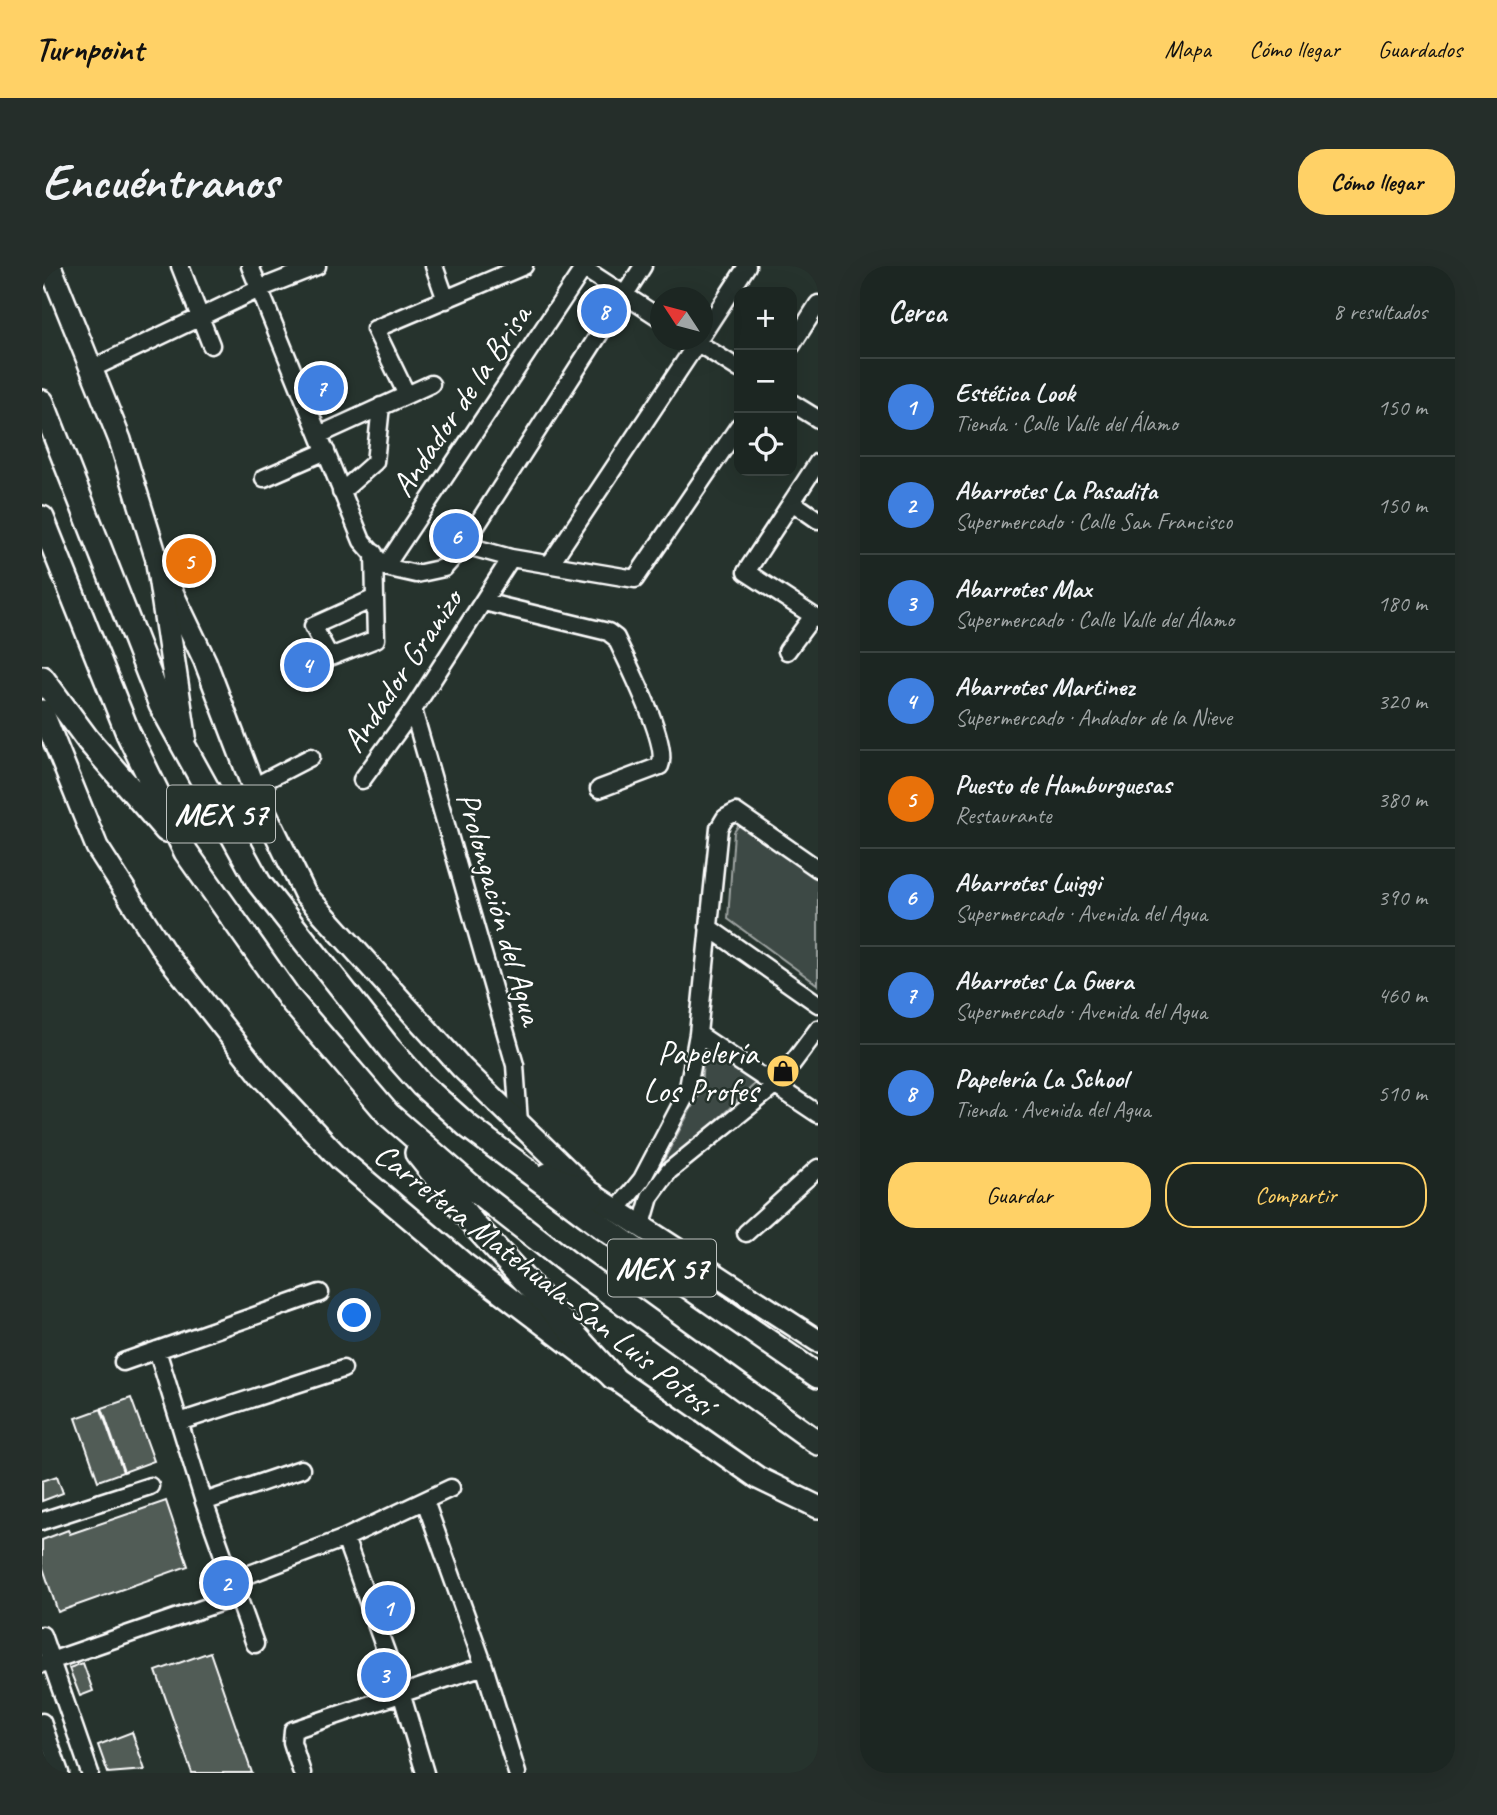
<!DOCTYPE html>
<html lang="es">
<head>
<meta charset="utf-8">
<style>
  :root { --surface:#1c2622; --page:#252e2a; --text:#f1f3f6; --muted:#a0a5a5; --line:#3a4340; --accent:#ffd166 }
  body { margin:0; font-family:Caveat,sans-serif; background:var(--page); color:var(--text) }
  .controls { position:absolute; right:21px; top:21px; display:grid; overflow:hidden; border-radius:14px; box-shadow:0 7px 28px #0002 }
  .controls button { width:63px; height:63px; display:grid; place-items:center; padding:0; border:0; border-bottom:2px solid var(--line); background:var(--surface); color:var(--text); font:35px sans-serif }
  .compass { position:absolute; left:608px; top:21px; width:63px; height:63px; border-radius:50%; background:var(--surface); box-shadow:0 7px 28px #0002; rotate:306deg }
  .you { position:absolute; left:313px; top:1050px; width:24px; height:24px; margin:-18px; border:5px solid #fff; border-radius:50%; background:#1a73e8; box-shadow:0 0 0 10px #1a73e833 }
  .badge { display:grid; place-items:center; width:46px; height:46px; border-radius:50%; background:var(--accent); color:#fff; font-size:23px; font-weight:700 }
  .pin { position:absolute; translate:-50% -50%; border:4px solid #fff; box-shadow:0 2px 7px #0006 }
  .list { margin:0; padding:0; list-style:none }
  h2 { display:flex; justify-content:space-between; align-items:center; height:91px; margin:0; padding:0 28px; font-size:30px }
  h2 small { font-size:23px; font-weight:400; color:var(--muted) }
  .list li { display:grid; grid-template-columns:46px 1fr auto; gap:21px; align-items:center; box-sizing:border-box; height:98px; padding:0 28px; border-top:2px solid var(--line) }
  .list b { display:block; font-size:26px; white-space:nowrap }
  .list p { margin:0; font-size:23px; white-space:nowrap; color:var(--muted) }
  .list em { font-size:23px; font-style:normal; color:var(--muted) }
  .actions { display:flex; gap:14px; padding:21px 28px }
  .actions a { flex:1; padding:16px 0; border:2px solid var(--accent); border-radius:28px; text-align:center; font-size:24px; color:var(--accent) }
  .actions .main { background:var(--accent); color:#111 }
  .icon { flex:none; width:38px; height:38px; fill:none; stroke:currentColor; stroke-width:2; stroke-linecap:round; stroke-linejoin:round }
  .map { position:relative; flex:none; width:776px; height:1507px; overflow:hidden; border-radius:28px }
  header { display:flex; align-items:center; gap:42px; box-sizing:border-box; height:98px; padding:0 35px; background:var(--accent); color:#111 }
  header strong { font-size:33px }
  nav { display:flex; gap:38px; margin-inline-start:auto; font-size:24px }
  .intro { display:flex; align-items:center; justify-content:space-between; box-sizing:border-box; height:168px; padding:0 42px }
  h1 { margin:0; font-size:49px }
  .button { padding:18px 32px; border-radius:28px; background:var(--accent); color:#111; font-size:24px; font-weight:700 }
  main { display:flex; gap:42px; padding:0 42px }
  aside { flex:1; background:var(--surface); border-radius:28px; box-shadow:0 7px 28px #0002 }
  .map>svg:first-child { display:block }
  .green { fill:#3e4944; stroke:#9ea4a2; stroke-width:2 }
  .building { fill:#515c57; stroke:#fff; stroke-width:2 }
  .lines { fill:none; stroke-linecap:round; stroke-linejoin:round }
  .minor-casing { stroke:#fff; stroke-width:21 }
  .major-casing { stroke:#fff; stroke-width:26 }
  .highway-casing { stroke:#fff; stroke-width:28 }
  .minor { stroke:#26332d; stroke-width:16 }
  .major { stroke:#26332d; stroke-width:21 }
  .highway { stroke:#26332d; stroke-width:23 }
  .labels { text-anchor:middle; stroke-width:5; stroke-linejoin:round; paint-order:stroke }
  .shield { fill:#26332d; stroke:#bec2c0; stroke-width:2 }
  .shield-label { font-size:32px; font-weight:bold; fill:#fff }
  .street-label { font-size:33px; fill:#fff; stroke:#26332d }
  .poi-label { font-size:33px; fill:#fff; stroke:#26332d; text-anchor:end }
</style>
</head>
<body>
<header>
<strong>Turnpoint</strong>
<nav><a>Mapa</a><a>Cómo llegar</a><a>Guardados</a></nav>
</header>
<div class="intro"><h1>Encuéntranos</h1><a class="button">Cómo llegar</a></div>
<main>
<div class="map">
<svg width="776" height="1507" viewBox="0 0 776 1507">
  <rect width="100%" height="100%" fill="#26332d"/>
  <filter id="ink" filterUnits="userSpaceOnUse"><feTurbulence type="fractalNoise" baseFrequency=".0143" numOctaves="2"/><feDisplacementMap in="SourceGraphic" scale="14" xChannelSelector="R" yChannelSelector="G"/><feConvolveMatrix kernelMatrix="1 2 1 2 8 2 1 2 1" color-interpolation-filters="sRGB"/></filter>
  <g filter="url(#ink)">
    <path class="green" d="M 699,556 L 776,612 L 776,719 L 686,653 L 692,566 Z
      M 662,777 L 716,815 L 634,893 L 618,901 L 659,824 Z"/>
    <path class="building" d="M 89,1132 L 112,1195 L 82,1206 L 60,1142 Z
      M 59,1143 L 81,1206 L 56,1215 L 34,1152 Z
      M 15,1210 L 21,1227 L 0,1235 L 0,1215 Z
      M 124,1235 L 146,1300 L 16,1346 L 0,1299 L 0,1274 L 26,1264 L 28,1268 Z
      M 168,1386 L 210,1507 L 150,1507 L 114,1405 Z
      M 41,1397 L 51,1425 L 38,1430 L 27,1402 Z
      M 90,1466 L 103,1504 L 66,1507 L 56,1479 Z"/>
    <g class="lines">
      <defs>
        <path id="minor" d="M 138,0 L 169,79
          M 208,0 L 320,275 L 343,301 L 374,308 L 402,302 L 422,279 L 601,0
          M 392,0 L 404,34
          M 538,0 L 618,52
          M 660,69 L 705,0
          M 651,74 L 697,103
          M 750,79 L 776,38
          M 49,103 L 217,23 L 275,0
          M 365,129 L 333,63 L 482,0
          M 750,137 L 776,153
          M 277,169 L 389,118
          M 776,196 L 704,306 L 776,353
          M 222,212 L 284,185
          M 299,226 L 333,196 L 339,140
          M 750,236 L 776,254
          M 422,279 L 469,292 L 593,313 L 697,160
          M 332,287 L 333,332 L 271,360 L 288,391 L 334,373 L 333,332
          M 508,298 L 657,74
          M 343,301 L 543,0
          M 442,336 L 566,366 L 574,372 C 585,396 628,478 618,500 L 557,523
          M 745,385 L 771,350
          M 371,444 L 473,799 L 477,857
          M 320,514 L 371,444 L 469,292
          M 211,521 L 269,491
          M 666,661 L 776,738
          M 656,768 L 776,848
          M 574,945 L 600,913 L 645,827 L 656,768 L 677,562 L 683,552 L 694,546 L 776,603
          M 599,962 L 608,931 L 627,905 L 735,818 L 776,763
          M 704,967 L 776,902
          M 115,1084 L 162,1236 L 213,1378
          M 81,1096 L 278,1027
          M 137,1156 L 301,1103
          M 383,1235 L 442,1400 L 475,1507
          M 162,1236 L 259,1203
          M 0,1255 L 108,1220
          M 303,1272 L 360,1430 L 383,1507
          M 192,1314 L 303,1272 L 409,1222
          M 0,1369 L 48,1507
          M 0,1398 L 197,1330
          M 0,1456 L 18,1507
          M 260,1507 L 250,1476 L 251,1464 L 442,1400"/>
        <path id="major" d="M 8,0 L 78,174 L 116,297 L 163,395 L 211,521 L 263,628 L 420,802 L 551,929 L 776,1075
          M 0,445 L 55,581 L 123,687 L 219,809 L 299,894 L 421,997 L 571,1111 L 716,1212 L 776,1241"/>
        <path id="highway" d="M 0,136 L 119,439 L 217,617 L 348,783 L 380,819 L 427,861 L 562,962 L 776,1110
          M 0,252 L 86,467 L 144,586 L 248,733 L 346,848 L 439,929 L 525,996 L 776,1177
          M 116,297 L 142,470
          M 0,412 L 46,474 L 124,564
          M 375,887 L 434,961 L 571,1111
          M 506,909 L 551,929"/>
      </defs>
      <use href="#minor" class="minor-casing"/>
      <use href="#major" class="major-casing"/>
      <use href="#highway" class="highway-casing"/>
      <use href="#minor" class="minor"/>
      <use href="#major" class="major"/>
      <use href="#highway" class="highway"/>
    </g>
  </g>
  <defs>
    <symbol id="shop-disc" viewBox="-11 -11 22 22"><circle r="9.5" fill="#ffd166" stroke="#26332d"/><path d="M-5-2.5h2.3a2.7 3.5 0 0 1 5.4 0H5L5.5 6h-11ZM-1.5-2.5h3a1.5 2.3 0 0 0-3 0Z" fill="#111"/></symbol>
  </defs>
  <g fill-rule="evenodd">
    <use href="#shop-disc" x="722" y="786" width="38" height="38"/>
  </g>
  <g class="labels">
    <g class="shield">
      <rect x="125" y="519.5" width="108" height="57" rx="5"/>
      <rect x="566" y="973.5" width="108" height="57" rx="5"/>
    </g>
    <g class="shield-label">
      <text x="179" y="559">MEX 57</text>
      <text x="620" y="1013">MEX 57</text>
    </g>
    <g class="street-label">
      <text transform="translate(418 134) rotate(-56)" y="12">Andador de la Brisa</text>
      <text transform="translate(359 404) rotate(-56)" y="12">Andador Granizo</text>
      <text transform="translate(459 642) rotate(74)" y="12">Prolongación del Agua</text>
      <text transform="translate(503 1012) rotate(38)" y="12">Carretera Matehuala-San Luis Potosí</text>
    </g>
    <g class="poi-label">
      <text x="716" y="798">Papelería<tspan x="716" dy="38">Los Profes</tspan></text>
    </g>
  </g>
</svg>
<div class="controls">
<button>+</button>
<button>−</button>
<button><svg class="icon" aria-label="locate" viewBox="0 0 24 24"><circle cx="12" cy="12" r="6"/><path d="M12 2v4M12 18v4M2 12h4M18 12h4"/></svg></button>
</div>
<svg class="compass" viewBox="-18 -18 36 36"><path d="M0-13l5 13h-10z" fill="#e53935"/><path d="M0 13l5-13h-10z" fill="#a0a5a5"/></svg>
<div class="you"></div>
<div class="pin badge" style="left:346px;top:1342px;background:#3f7fe0">1</div>
<div class="pin badge" style="left:184px;top:1317px;background:#3f7fe0">2</div>
<div class="pin badge" style="left:342px;top:1409px;background:#3f7fe0">3</div>
<div class="pin badge" style="left:265px;top:399px;background:#3f7fe0">4</div>
<div class="pin badge" style="left:147px;top:295px;background:#e8710a">5</div>
<div class="pin badge" style="left:414px;top:270px;background:#3f7fe0">6</div>
<div class="pin badge" style="left:279px;top:122px;background:#3f7fe0">7</div>
<div class="pin badge" style="left:562px;top:45px;background:#3f7fe0">8</div>
</div>
<aside>
<h2>Cerca<small>8 resultados</small></h2>
<ul class="list">
<li><span class="badge" style="background:#3f7fe0">1</span><div><b>Estética Look</b><p>Tienda · Calle Valle del Álamo</p></div><em>150 m</em></li>
<li><span class="badge" style="background:#3f7fe0">2</span><div><b>Abarrotes La Pasadita</b><p>Supermercado · Calle San Francisco</p></div><em>150 m</em></li>
<li><span class="badge" style="background:#3f7fe0">3</span><div><b>Abarrotes Max</b><p>Supermercado · Calle Valle del Álamo</p></div><em>180 m</em></li>
<li><span class="badge" style="background:#3f7fe0">4</span><div><b>Abarrotes Martinez</b><p>Supermercado · Andador de la Nieve</p></div><em>320 m</em></li>
<li><span class="badge" style="background:#e8710a">5</span><div><b>Puesto de Hamburguesas</b><p>Restaurante</p></div><em>380 m</em></li>
<li><span class="badge" style="background:#3f7fe0">6</span><div><b>Abarrotes Luiggi</b><p>Supermercado · Avenida del Agua</p></div><em>390 m</em></li>
<li><span class="badge" style="background:#3f7fe0">7</span><div><b>Abarrotes La Guera</b><p>Supermercado · Avenida del Agua</p></div><em>460 m</em></li>
<li><span class="badge" style="background:#3f7fe0">8</span><div><b>Papelería La School</b><p>Tienda · Avenida del Agua</p></div><em>510 m</em></li>
</ul>
<div class="actions"><a class="main">Guardar</a><a>Compartir</a></div>
</aside>
</main>
</body>
</html>
